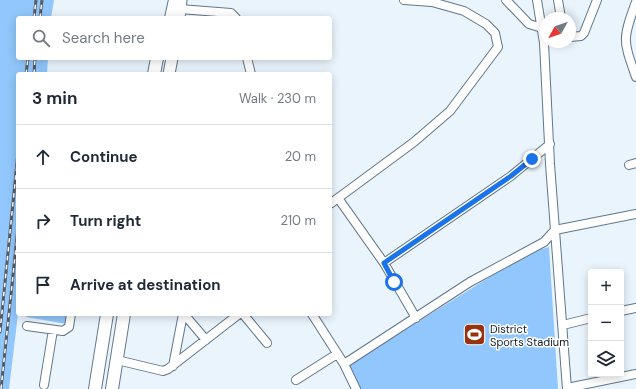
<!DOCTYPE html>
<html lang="en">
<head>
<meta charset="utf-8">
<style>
  :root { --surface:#fff; --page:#f2f2f3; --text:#1f2937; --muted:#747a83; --line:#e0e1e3 }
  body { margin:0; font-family:"DM Sans",sans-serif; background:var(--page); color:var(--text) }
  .controls { position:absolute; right:12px; bottom:12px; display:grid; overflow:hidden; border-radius:4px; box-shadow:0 2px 10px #0003 }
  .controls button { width:36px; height:36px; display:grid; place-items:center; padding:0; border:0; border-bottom:1px solid var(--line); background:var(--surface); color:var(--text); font:20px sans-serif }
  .compass { position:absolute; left:540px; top:12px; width:36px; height:36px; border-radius:50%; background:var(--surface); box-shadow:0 2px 10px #0003; rotate:230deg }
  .stop { position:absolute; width:12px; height:12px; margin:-9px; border:3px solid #1a73e8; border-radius:50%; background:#fff }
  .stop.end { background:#1a73e8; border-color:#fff; box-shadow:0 1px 4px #0008 }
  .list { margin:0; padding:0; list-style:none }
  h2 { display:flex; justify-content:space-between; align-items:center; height:52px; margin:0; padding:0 16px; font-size:17px }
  h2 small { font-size:13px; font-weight:400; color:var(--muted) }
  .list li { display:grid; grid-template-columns:26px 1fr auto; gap:12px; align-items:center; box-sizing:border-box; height:64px; padding:0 16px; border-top:1px solid var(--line) }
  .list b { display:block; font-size:15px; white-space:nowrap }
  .list em { font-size:13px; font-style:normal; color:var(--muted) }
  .icon { flex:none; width:22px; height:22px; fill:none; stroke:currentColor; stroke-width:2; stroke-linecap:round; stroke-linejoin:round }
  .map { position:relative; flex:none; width:636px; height:389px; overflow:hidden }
  .search { position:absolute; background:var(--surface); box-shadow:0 2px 10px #0003; left:16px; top:16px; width:316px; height:44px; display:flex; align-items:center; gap:10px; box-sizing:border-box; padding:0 14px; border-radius:4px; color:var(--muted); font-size:15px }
  .panel { position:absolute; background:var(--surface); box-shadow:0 2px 10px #0003; left:16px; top:72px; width:316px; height:244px; border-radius:4px }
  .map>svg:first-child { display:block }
  .green { fill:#91c7fc }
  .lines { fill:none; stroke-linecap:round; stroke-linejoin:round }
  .minor-casing { stroke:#61768a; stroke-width:10 }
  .major-casing { stroke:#61768a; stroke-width:13 }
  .highway-casing { stroke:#61768a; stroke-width:14 }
  .minor { stroke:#fff; stroke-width:8 }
  .major { stroke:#fff; stroke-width:11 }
  .highway { stroke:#fff; stroke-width:12 }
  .rail-casing { stroke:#535c65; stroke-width:3 }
  .rail { stroke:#fff; stroke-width:1.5; stroke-dasharray:4.5; stroke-linecap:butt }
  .route { stroke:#1a73e8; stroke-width:5 }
  .labels { text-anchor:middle; stroke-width:3; stroke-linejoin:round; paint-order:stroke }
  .poi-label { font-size:11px; fill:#111a22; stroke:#fff; text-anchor:start }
</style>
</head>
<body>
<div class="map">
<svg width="636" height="389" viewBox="0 0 636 389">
  <rect width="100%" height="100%" fill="#eaf4fd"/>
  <path class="green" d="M 0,0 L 54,0 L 51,18 L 18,18 L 18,58 L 48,58 L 47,74 L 18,74 L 18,314 L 9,389 L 0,389 Z
    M 549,247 L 558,389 L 361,389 L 349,365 L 528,253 Z
    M 27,314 L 68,314 L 67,324 L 26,317 Z"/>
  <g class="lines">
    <defs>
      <path id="minor" d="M 506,0 L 529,24 L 542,28
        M 537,0 L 544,43 L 550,164 L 567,389
        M 558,0 L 561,18
        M 636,2 C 622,40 623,40 636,77
        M 180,9 L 231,13 L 236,18
        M 570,37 L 581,36 L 584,33 L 597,0
        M 247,58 L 251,74
        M 629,165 L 636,163
        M 338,198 L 384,263 L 416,318
        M 330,204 L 414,142 L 450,111 L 498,47 L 495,33 L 486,24 L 464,11 L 432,2 L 404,0
        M 384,263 L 511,176 L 550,144
        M 621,311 L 636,308
        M 184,314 L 206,340
        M 243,314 L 267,343
        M 312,314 L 344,364 L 356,389
        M 563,325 L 591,318
        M 27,326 L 63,331 L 69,327 L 71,314
        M 117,360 L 163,371 L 168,369 L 239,314
        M 344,364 L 470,282 L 544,242 L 555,230 L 636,214
        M 173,366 L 183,314
        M 296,380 L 337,354
        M 44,385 L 53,330
        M 567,388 L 636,374"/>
      <path id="major" d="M 179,18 L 181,0
        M 169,74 L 172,58"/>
      <path id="highway" d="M 171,18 L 175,0
        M 154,74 L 157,58
        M 95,389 L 107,314
        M 112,389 L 124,314"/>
    </defs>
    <use href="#minor" class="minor-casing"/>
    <use href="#major" class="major-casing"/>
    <use href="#highway" class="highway-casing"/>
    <use href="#minor" class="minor"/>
    <use href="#major" class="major"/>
    <use href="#highway" class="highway"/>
    <defs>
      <path id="rail" d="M 34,18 L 36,0
        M 40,18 L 42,0
        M 26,74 L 28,58
        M 34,74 L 35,58
        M 0,332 L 18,153
        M 1,389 L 18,228"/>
    </defs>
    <use href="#rail" class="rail-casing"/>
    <use href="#rail" class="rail"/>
  </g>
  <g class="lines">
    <path class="route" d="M 394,282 L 384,263 L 511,176 L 532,159"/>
  </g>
  <defs>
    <symbol id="stadium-square" viewBox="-11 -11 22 22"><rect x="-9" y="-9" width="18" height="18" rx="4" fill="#98320c" stroke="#fff"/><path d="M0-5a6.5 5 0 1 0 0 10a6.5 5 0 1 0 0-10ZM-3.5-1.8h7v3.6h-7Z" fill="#fff"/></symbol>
  </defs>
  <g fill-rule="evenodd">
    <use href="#stadium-square" x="462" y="322" width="25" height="25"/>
  </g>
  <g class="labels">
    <g class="poi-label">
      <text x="490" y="333">District<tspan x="490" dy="13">Sports Stadium</tspan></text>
    </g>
  </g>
</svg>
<div class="controls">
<button>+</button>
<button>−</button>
<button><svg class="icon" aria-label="layers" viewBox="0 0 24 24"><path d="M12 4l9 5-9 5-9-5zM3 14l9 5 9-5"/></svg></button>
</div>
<svg class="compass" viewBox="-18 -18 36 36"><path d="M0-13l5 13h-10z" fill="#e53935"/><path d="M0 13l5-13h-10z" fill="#747a83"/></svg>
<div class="stop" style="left:394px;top:282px"></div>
<div class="stop end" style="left:532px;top:159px"></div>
<div class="search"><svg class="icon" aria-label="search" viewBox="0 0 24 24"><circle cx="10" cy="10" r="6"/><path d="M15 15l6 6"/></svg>Search here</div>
<section class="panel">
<h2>3 min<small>Walk · 230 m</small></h2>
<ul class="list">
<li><svg class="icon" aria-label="ahead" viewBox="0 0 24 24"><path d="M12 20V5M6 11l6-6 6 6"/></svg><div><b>Continue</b></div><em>20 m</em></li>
<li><svg class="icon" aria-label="right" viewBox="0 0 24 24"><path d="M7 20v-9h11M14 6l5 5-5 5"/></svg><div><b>Turn right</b></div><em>210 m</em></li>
<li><svg class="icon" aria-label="arrive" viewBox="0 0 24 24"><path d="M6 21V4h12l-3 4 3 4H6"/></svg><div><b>Arrive at destination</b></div></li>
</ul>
</section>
</div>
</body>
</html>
